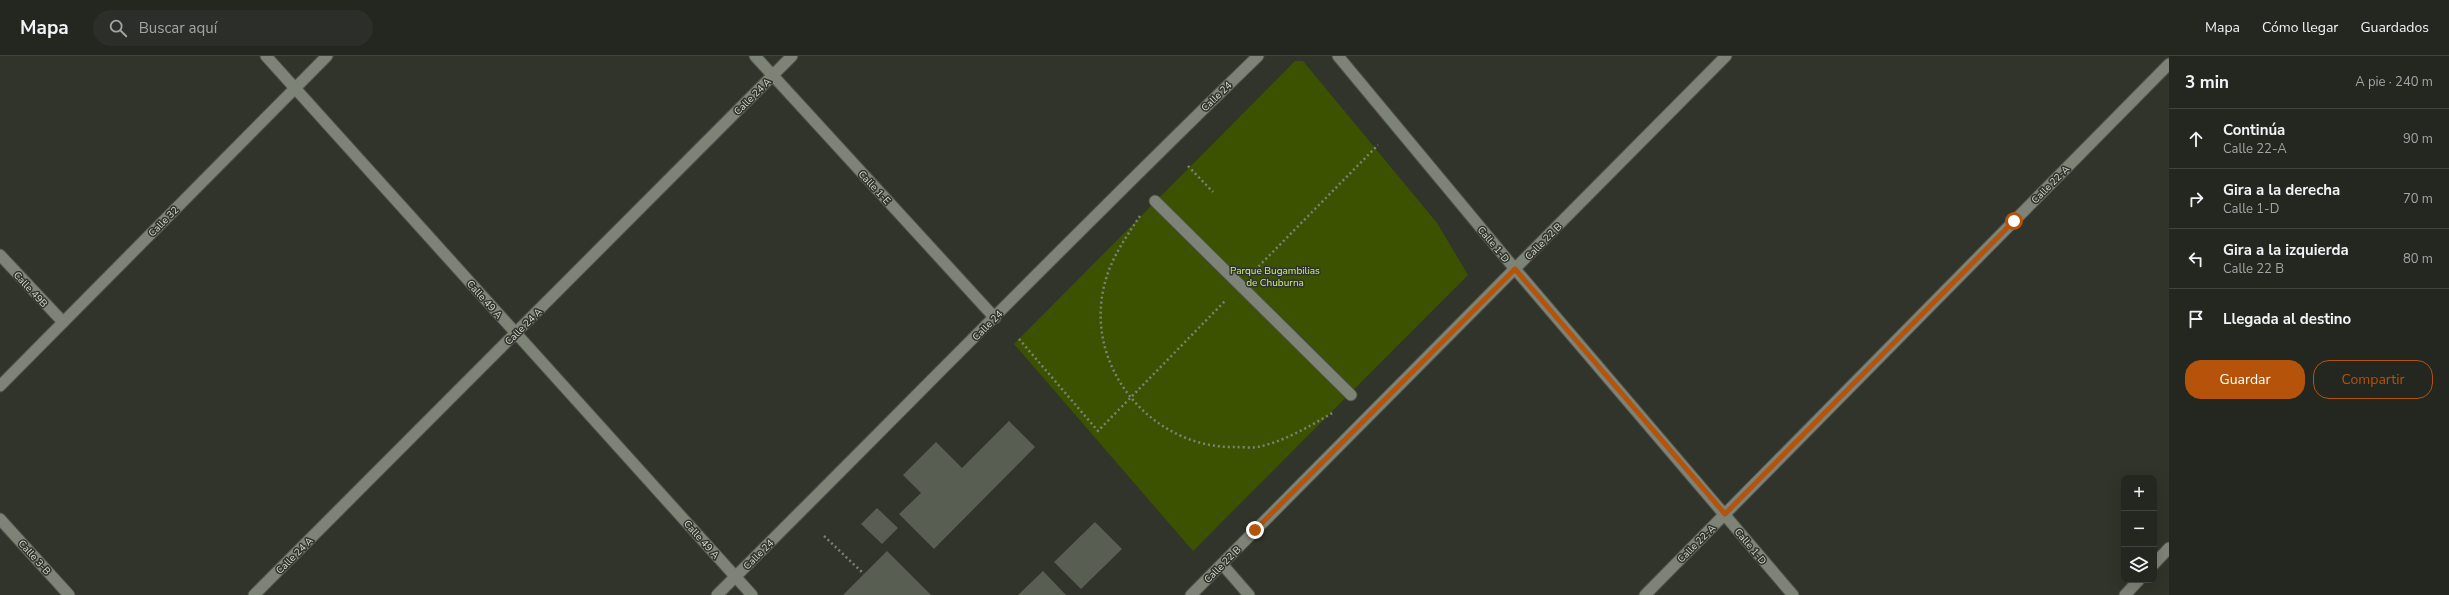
<!DOCTYPE html>
<html lang="es">
<head>
<meta charset="utf-8">
<style>
  :root { --surface:#242720; --page:#2c2f29; --text:#f1f3f6; --muted:#a3a5a5; --line:#41443e; --accent:#b45309 }
  body { margin:0; font-family:"Nunito Sans",sans-serif; background:var(--page); color:var(--text) }
  .controls { position:absolute; right:12px; bottom:12px; display:grid; overflow:hidden; border-radius:8px; box-shadow:0 4px 16px #0002 }
  .controls button { width:36px; height:36px; display:grid; place-items:center; padding:0; border:0; border-bottom:1px solid var(--line); background:var(--surface); color:var(--text); font:20px sans-serif }
  .stop { position:absolute; width:12px; height:12px; margin:-9px; border:3px solid #b45309; border-radius:50%; background:#fff }
  .stop.end { background:#b45309; border-color:#fff; box-shadow:0 1px 4px #0008 }
  .list { margin:0; padding:0; list-style:none }
  h2 { display:flex; justify-content:space-between; align-items:center; height:52px; margin:0; padding:0 16px; font-size:17px }
  h2 small { font-size:13px; font-weight:400; color:var(--muted) }
  .list li { display:grid; grid-template-columns:26px 1fr auto; gap:12px; align-items:center; box-sizing:border-box; height:60px; padding:0 16px; border-top:1px solid var(--line) }
  .list b { display:block; font-size:15px; white-space:nowrap }
  .list p { margin:0; font-size:13px; white-space:nowrap; color:var(--muted) }
  .list em { font-size:13px; font-style:normal; color:var(--muted) }
  .actions { display:flex; gap:8px; padding:12px 16px }
  .actions a { flex:1; padding:9px 0; border:1px solid var(--accent); border-radius:16px; text-align:center; font-size:14px; color:var(--accent) }
  .actions .main { background:var(--accent); color:#fff }
  .icon { flex:none; width:22px; height:22px; fill:none; stroke:currentColor; stroke-width:2; stroke-linecap:round; stroke-linejoin:round }
  .map { position:relative; flex:none; width:2169px; height:539px; overflow:hidden }
  header { display:flex; align-items:center; gap:24px; box-sizing:border-box; height:56px; padding:0 20px; background:var(--surface); border-bottom:1px solid var(--line) }
  header strong { font-size:19px }
  nav { display:flex; gap:22px; margin-inline-start:auto; font-size:14px }
  .search { width:280px; height:36px; background:var(--page); display:flex; align-items:center; gap:10px; box-sizing:border-box; padding:0 14px; border-radius:22px; color:var(--muted); font-size:15px }
  main { display:flex }
  aside { flex:1; background:var(--surface) }
  .map>svg:first-child { display:block }
  .green { fill:#3c5200 }
  .building { fill:#595e53 }
  .lines { fill:none; stroke-linecap:round; stroke-linejoin:round }
  .pedestrian-casing { stroke:#4e5149; stroke-width:13 }
  .minor-casing { stroke:#4e5149; stroke-width:13 }
  .path { stroke:#7e8179; stroke-width:2.5; stroke-dasharray:2 3; stroke-linecap:butt }
  .pedestrian { stroke:#7e8378; stroke-width:11 }
  .minor { stroke:#7e8378; stroke-width:11 }
  .route { stroke:#b45309; stroke-width:5 }
  .labels { text-anchor:middle; stroke-width:3; stroke-linejoin:round; paint-order:stroke }
  .street-label { font-size:10px; fill:#d8dad4; stroke:#30342a }
  .park-label { font-size:10px; fill:#c9f477; stroke:#30342a }
</style>
</head>
<body>
<header>
<strong>Mapa</strong>
<div class="search"><svg class="icon" aria-label="search" viewBox="0 0 24 24"><circle cx="10" cy="10" r="6"/><path d="M15 15l6 6"/></svg>Buscar aquí</div>
<nav><a>Mapa</a><a>Cómo llegar</a><a>Guardados</a></nav>
</header>
<main>
<div class="map">
<svg width="2169" height="539" viewBox="0 0 2169 539">
  <rect width="100%" height="100%" fill="#30342a"/>
  <path class="green" d="M 1295,5 L 1303,5 L 1437,167 L 1468,219 L 1193,495 L 1014,288 Z"/>
  <path class="building" d="M 1009,365 L 1035,391 L 934,493 L 899,458 L 921,437 L 903,419 L 936,386 L 962,412 Z
    M 877,452 L 898,472 L 882,488 L 861,468 Z
    M 1095,466 L 1122,493 L 1081,533 L 1054,506 Z
    M 887,495 L 931,539 L 843,539 Z
    M 1043,515 L 1066,539 L 1018,539 Z"/>
  <g class="lines">
    <defs>
      <path id="pedestrian" d="M 1155,145 L 1351,339"/>
      <path id="minor" d="M 266,0 L 752,539
        M 755,0 L 995,262
        M 1338,0 L 1515,213 L 1793,539
        M 0,199 L 63,266
        M 0,330 L 327,0
        M 0,463 L 69,539
        M 1222,508 L 1249,539
        M 2154,508 L 2169,492
        M 254,539 L 792,0
        M 717,539 C 897,360 1075,177 1258,0
        M 1191,539 L 1726,0
        M 1645,539 L 2169,8
        M 2125,539 L 2139,524"/>
    </defs>
    <use href="#pedestrian" class="pedestrian-casing"/>
    <use href="#minor" class="minor-casing"/>
    <path class="path" d="M 1188,110 L 1213,136
      M 1140,160 C 1124,184 1108,207 1103,235 C 1087,315 1154,392 1234,391 C 1241,391 1250,392 1258,391 C 1285,385 1310,370 1334,356
      M 1255,214 L 1378,89
      M 1019,283 L 1098,375 L 1225,245
      M 824,480 L 864,518"/>
    <use href="#pedestrian" class="pedestrian"/>
    <use href="#minor" class="minor"/>
  </g>
  <g class="lines">
    <path class="route" d="M 1255,474 L 1515,213 L 1725,458 L 2014,165"/>
  </g>
  <g class="labels">
    <g class="street-label">
      <text transform="translate(752 40) rotate(-45)" y="4">Calle 24 A</text>
      <text transform="translate(1216 40) rotate(-44)" y="4">Calle 24</text>
      <text transform="translate(2050 128) rotate(-45)" y="4">Calle 22-A</text>
      <text transform="translate(875 131) rotate(47)" y="4">Calle 1-E</text>
      <text transform="translate(163 165) rotate(-45)" y="4">Calle 32</text>
      <text transform="translate(1543 185) rotate(-45)" y="4">Calle 22 B</text>
      <text transform="translate(1494 188) rotate(50)" y="4">Calle 1-D</text>
      <text transform="translate(31 233) rotate(47)" y="4">Calle 49B</text>
      <text transform="translate(485 243) rotate(48)" y="4">Calle 49 A</text>
      <text transform="translate(987 269) rotate(-45)" y="4">Calle 24</text>
      <text transform="translate(523 270) rotate(-45)" y="4">Calle 24 A</text>
      <text transform="translate(702 483) rotate(48)" y="4">Calle 49 A</text>
      <text transform="translate(1696 487) rotate(-45)" y="4">Calle 22-A</text>
      <text transform="translate(1751 490) rotate(50)" y="4">Calle 1-D</text>
      <text transform="translate(758 498) rotate(-45)" y="4">Calle 24</text>
      <text transform="translate(294 499) rotate(-45)" y="4">Calle 24 A</text>
      <text transform="translate(35 501) rotate(48)" y="4">Calle 3-B</text>
      <text transform="translate(1222 508) rotate(-45)" y="4">Calle 22 B</text>
    </g>
    <g class="park-label">
      <text x="1275" y="218">Parque Bugambilias<tspan x="1275" dy="12">de Chuburna</tspan></text>
    </g>
  </g>
</svg>
<div class="controls">
<button>+</button>
<button>−</button>
<button><svg class="icon" aria-label="layers" viewBox="0 0 24 24"><path d="M12 4l9 5-9 5-9-5zM3 14l9 5 9-5"/></svg></button>
</div>
<div class="stop" style="left:2014px;top:165px"></div>
<div class="stop end" style="left:1255px;top:474px"></div>
</div>
<aside>
<h2>3 min<small>A pie · 240 m</small></h2>
<ul class="list">
<li><svg class="icon" aria-label="ahead" viewBox="0 0 24 24"><path d="M12 20V5M6 11l6-6 6 6"/></svg><div><b>Continúa</b><p>Calle 22-A</p></div><em>90 m</em></li>
<li><svg class="icon" aria-label="right" viewBox="0 0 24 24"><path d="M7 20v-9h11M14 6l5 5-5 5"/></svg><div><b>Gira a la derecha</b><p>Calle 1-D</p></div><em>70 m</em></li>
<li><svg class="icon" aria-label="left" viewBox="0 0 24 24"><path d="M17 20v-9H6M10 6l-5 5 5 5"/></svg><div><b>Gira a la izquierda</b><p>Calle 22 B</p></div><em>80 m</em></li>
<li><svg class="icon" aria-label="arrive" viewBox="0 0 24 24"><path d="M6 21V4h12l-3 4 3 4H6"/></svg><div><b>Llegada al destino</b></div></li>
</ul>
<div class="actions"><a class="main">Guardar</a><a>Compartir</a></div>
</aside>
</main>
</body>
</html>
